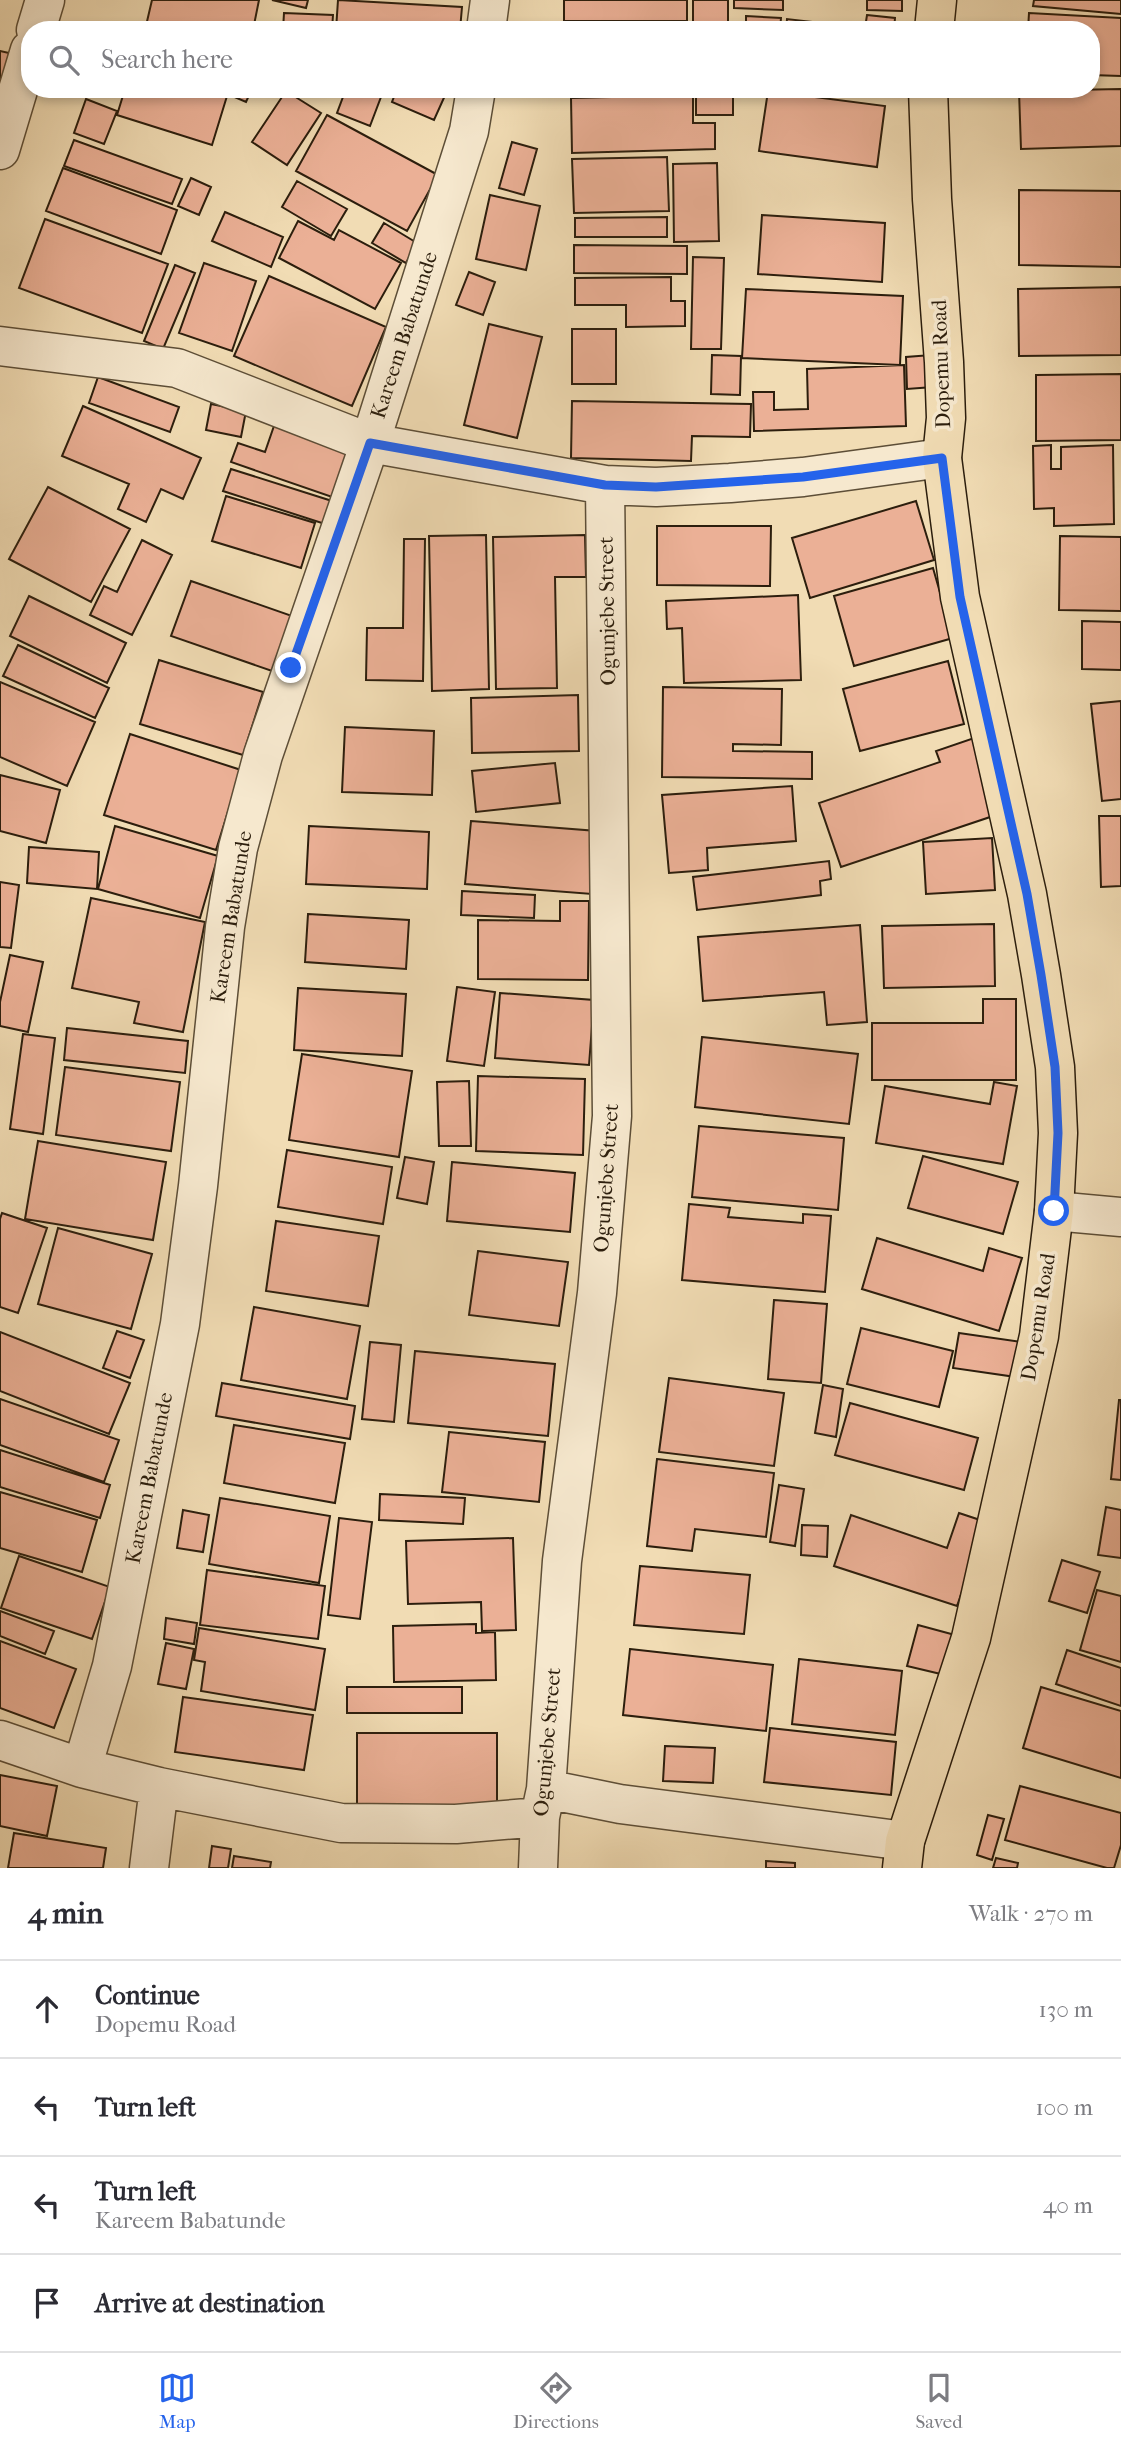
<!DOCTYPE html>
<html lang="en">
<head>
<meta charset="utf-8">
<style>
  :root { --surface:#fff; --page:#f2f2f3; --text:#2b2b33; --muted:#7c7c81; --line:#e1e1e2; --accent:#2563eb }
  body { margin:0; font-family:"IM FELL French Canon",serif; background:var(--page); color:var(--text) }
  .stop { position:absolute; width:21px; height:21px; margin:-16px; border:5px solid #2563eb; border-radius:50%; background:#fff }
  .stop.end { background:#2563eb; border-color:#fff; box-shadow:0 2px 7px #0008 }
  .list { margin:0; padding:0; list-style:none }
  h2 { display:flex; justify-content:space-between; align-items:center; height:91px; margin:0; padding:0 28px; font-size:30px }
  h2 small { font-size:23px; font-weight:400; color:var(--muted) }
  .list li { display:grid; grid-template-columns:46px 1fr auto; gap:21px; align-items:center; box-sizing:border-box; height:98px; padding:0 28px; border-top:2px solid var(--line) }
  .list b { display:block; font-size:26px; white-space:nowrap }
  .list p { margin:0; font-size:23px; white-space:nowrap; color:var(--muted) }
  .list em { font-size:23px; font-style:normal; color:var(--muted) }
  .icon { flex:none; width:38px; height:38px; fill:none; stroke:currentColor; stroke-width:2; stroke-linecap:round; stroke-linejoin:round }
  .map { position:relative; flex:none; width:1121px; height:1868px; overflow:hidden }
  .search { position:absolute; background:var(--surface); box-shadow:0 4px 10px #0003; left:21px; right:21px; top:21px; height:77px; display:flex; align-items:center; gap:18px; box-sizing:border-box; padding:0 24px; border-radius:28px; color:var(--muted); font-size:26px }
  .sheet { height:483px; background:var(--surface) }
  nav { display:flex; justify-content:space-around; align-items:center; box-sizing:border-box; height:98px; border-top:2px solid var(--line); background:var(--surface); font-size:19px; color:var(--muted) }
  nav a { display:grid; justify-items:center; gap:4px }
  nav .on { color:var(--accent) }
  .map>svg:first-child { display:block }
  .building { fill:#ebb096; stroke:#2c1e0d; stroke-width:2 }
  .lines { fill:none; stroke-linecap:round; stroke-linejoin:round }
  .minor-casing { stroke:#5d4e37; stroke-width:41 }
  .major-casing { stroke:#2c1e0d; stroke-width:41 }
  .minor { stroke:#f6e8ce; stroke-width:38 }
  .major { stroke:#f1dcb4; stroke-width:38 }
  .route { stroke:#2563eb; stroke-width:9 }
  .labels { text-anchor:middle; stroke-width:7; stroke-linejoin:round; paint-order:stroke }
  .street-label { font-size:21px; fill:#2c1e0d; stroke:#f6e8ce }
</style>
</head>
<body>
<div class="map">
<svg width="1121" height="1868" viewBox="0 0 1121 1868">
  <rect width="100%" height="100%" fill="#f1dcb4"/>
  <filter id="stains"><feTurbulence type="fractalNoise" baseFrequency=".00286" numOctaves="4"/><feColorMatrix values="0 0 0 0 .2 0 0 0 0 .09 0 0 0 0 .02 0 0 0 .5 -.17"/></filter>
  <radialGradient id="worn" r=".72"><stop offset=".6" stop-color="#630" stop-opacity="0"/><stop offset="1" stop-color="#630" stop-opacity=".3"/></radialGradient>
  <path class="building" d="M 152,0 L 259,0 L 253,30 L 145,30 Z
    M 272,0 L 308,0 L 306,8 Z
    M 338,0 L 462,7 L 460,30 L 336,30 Z
    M 564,0 L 687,0 L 687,21 L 564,21 Z
    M 693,0 L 728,0 L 728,30 L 693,30 Z
    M 734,0 L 783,0 L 783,10 L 734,8 Z
    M 867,0 L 902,0 L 902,11 L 867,10 Z
    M 1034,0 L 1121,0 L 1121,14 L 1033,6 Z
    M 284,13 L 333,15 L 332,30 L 283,30 Z
    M 1029,13 L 1121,18 L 1121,76 L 1091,75 L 1091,30 L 1028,30 Z
    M 867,15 L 895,18 L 894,30 L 786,30 L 787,19 L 865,28 Z
    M 746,16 L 781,18 L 780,30 L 746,30 Z
    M 546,25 L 686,28 L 686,30 L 546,30 Z
    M 0,51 L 9,53 L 0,97 Z
    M 125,89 L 204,89 L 227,96 L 212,145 L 117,115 Z
    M 216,89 L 252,89 L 246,102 Z
    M 346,89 L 384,89 L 370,126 L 337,113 Z
    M 397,89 L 442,89 L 447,91 L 434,120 L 392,102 Z
    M 696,89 L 733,89 L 733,115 L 696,115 Z
    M 824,89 L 886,89 L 885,96 Z
    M 1121,89 L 1121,146 L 1021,149 L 1019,91 Z
    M 286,91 L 321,113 L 287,165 L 252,142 Z
    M 768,91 L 885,106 L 877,167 L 759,151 Z
    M 693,95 L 693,123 L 715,123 L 715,149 L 572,153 L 571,98 Z
    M 86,99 L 117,111 L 104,144 L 74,133 Z
    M 327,115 L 438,175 L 407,231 L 296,171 Z
    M 74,140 L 182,179 L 172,204 L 64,166 Z
    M 512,142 L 537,149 L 524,195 L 499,188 Z
    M 667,157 L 669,211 L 574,213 L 572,159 Z
    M 717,163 L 719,241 L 674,242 L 673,164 Z
    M 63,168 L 177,210 L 161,254 L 46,211 Z
    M 191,178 L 211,187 L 199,215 L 178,206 Z
    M 297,181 L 347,209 L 331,236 L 282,207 Z
    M 1019,190 L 1121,191 L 1121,267 L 1019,265 Z
    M 490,195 L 540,206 L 526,270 L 476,259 Z
    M 225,212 L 283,237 L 271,267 L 212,241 Z
    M 762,215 L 885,223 L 882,282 L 758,274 Z
    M 667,217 L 667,237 L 575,237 L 575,218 Z
    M 45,219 L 168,264 L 142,333 L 19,288 Z
    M 298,221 L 334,240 L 339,230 L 401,263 L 375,309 L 279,258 Z
    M 384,223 L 417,243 L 406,263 L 372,243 Z
    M 574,245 L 687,246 L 687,274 L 574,273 Z
    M 693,257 L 724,258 L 721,349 L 691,349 Z
    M 204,263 L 256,281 L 232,351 L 179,333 Z
    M 175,265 L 195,273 L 163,349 L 144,341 Z
    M 469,272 L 495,282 L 483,315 L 456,305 Z
    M 269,276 L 386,327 L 352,406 L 234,356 Z
    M 671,277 L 671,301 L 685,301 L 685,326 L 626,327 L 626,305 L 575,305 L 575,278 Z
    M 1121,287 L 1121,355 L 1019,356 L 1018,289 Z
    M 746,289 L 903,296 L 900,365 L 742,358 Z
    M 489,324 L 542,337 L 517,438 L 464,425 Z
    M 572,329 L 616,329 L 616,384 L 572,384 Z
    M 712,355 L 741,356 L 740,395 L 711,394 Z
    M 931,355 L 933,387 L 907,389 L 906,357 Z
    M 904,365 L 906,426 L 754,431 L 753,392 L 774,392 L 774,410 L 808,409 L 807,369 Z
    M 1121,374 L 1121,440 L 1036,441 L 1036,375 Z
    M 98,377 L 179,407 L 170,432 L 89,403 Z
    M 572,401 L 751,404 L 750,437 L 692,436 L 691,461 L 571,458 Z
    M 211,404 L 246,411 L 241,437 L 206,430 Z
    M 83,406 L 201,458 L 183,499 L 161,489 L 146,522 L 118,509 L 129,484 L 62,456 Z
    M 275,423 L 352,449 L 335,498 L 231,462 L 238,443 L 265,452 Z
    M 1051,445 L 1051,469 L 1061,469 L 1061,447 L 1113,445 L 1114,524 L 1054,526 L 1054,508 L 1034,509 L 1033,446 Z
    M 231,469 L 332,501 L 325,524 L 223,491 Z
    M 48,487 L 130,529 L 91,602 L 9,559 Z
    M 226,496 L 315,523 L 301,568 L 212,541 Z
    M 916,501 L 934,560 L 810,598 L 792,538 Z
    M 657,526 L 771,526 L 770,586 L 657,585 Z
    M 486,535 L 489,689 L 432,691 L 429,536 Z
    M 585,535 L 586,577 L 555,577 L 557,688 L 496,689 L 493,537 Z
    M 1060,536 L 1121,537 L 1121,611 L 1059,610 Z
    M 404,539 L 425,539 L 423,681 L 366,680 L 367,628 L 403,628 Z
    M 142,540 L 172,555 L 132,635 L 90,615 L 104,586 L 117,592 Z
    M 933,568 L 953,638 L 854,666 L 834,596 Z
    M 191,581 L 295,617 L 275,672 L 171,636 Z
    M 798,595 L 801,680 L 684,683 L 682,628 L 667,629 L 666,601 Z
    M 29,596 L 126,643 L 107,683 L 10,636 Z
    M 1082,621 L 1121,622 L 1121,670 L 1082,669 Z
    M 18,645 L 109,688 L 95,718 L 3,676 Z
    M 159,660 L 263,692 L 243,755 L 140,724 Z
    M 948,661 L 964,724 L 860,751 L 843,689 Z
    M 0,682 L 95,722 L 67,786 L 0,757 Z
    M 663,687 L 782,689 L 781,745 L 733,744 L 733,751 L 812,752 L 812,779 L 662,777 Z
    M 578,695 L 579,751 L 472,753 L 471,698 Z
    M 1121,701 L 1121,799 L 1102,801 L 1091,704 Z
    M 345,727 L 434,731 L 432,795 L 342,792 Z
    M 130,734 L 241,770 L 216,850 L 104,815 Z
    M 980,736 L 1005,812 L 841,867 L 819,803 L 940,762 L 936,751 Z
    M 555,763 L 560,803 L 476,812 L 472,771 Z
    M 0,775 L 60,790 L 46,843 L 0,831 Z
    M 792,786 L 796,841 L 707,848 L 708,870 L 669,873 L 662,795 Z
    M 1099,816 L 1121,816 L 1121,886 L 1101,887 Z
    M 471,821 L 597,831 L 592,894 L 465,884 Z
    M 115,826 L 218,856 L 200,918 L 98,889 Z
    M 309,826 L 429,832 L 427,889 L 306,884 Z
    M 992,838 L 995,890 L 926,894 L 923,842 Z
    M 29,847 L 99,852 L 97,889 L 27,883 Z
    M 829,861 L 831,879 L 820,881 L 821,895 L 697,910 L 693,877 Z
    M 0,882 L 19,885 L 11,948 L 0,947 Z
    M 462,891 L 535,895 L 534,918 L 461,915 Z
    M 91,898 L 205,922 L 183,1032 L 134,1023 L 139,1002 L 72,988 Z
    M 560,901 L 589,901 L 588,980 L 478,979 L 478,920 L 560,921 Z
    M 308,914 L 409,920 L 406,969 L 305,962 Z
    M 994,924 L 995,986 L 884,988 L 882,926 Z
    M 860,925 L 867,1022 L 827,1025 L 824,992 L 703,1001 L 698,937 Z
    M 10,955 L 43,962 L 28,1032 L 0,1026 L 0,1002 Z
    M 457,987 L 495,992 L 484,1066 L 447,1061 Z
    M 298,988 L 406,994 L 402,1056 L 294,1050 Z
    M 500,993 L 594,1000 L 589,1065 L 495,1058 Z
    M 983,999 L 1016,999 L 1016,1080 L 872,1080 L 872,1023 L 983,1023 Z
    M 67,1028 L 188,1041 L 185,1073 L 64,1060 Z
    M 23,1034 L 55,1038 L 43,1134 L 10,1129 Z
    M 702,1037 L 858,1054 L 849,1124 L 695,1107 Z
    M 302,1054 L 412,1071 L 399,1157 L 289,1140 Z
    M 65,1067 L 180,1082 L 171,1151 L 56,1135 Z
    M 478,1076 L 585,1079 L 583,1155 L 476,1151 Z
    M 469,1081 L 471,1146 L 439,1146 L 437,1082 Z
    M 994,1082 L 1017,1086 L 1003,1164 L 876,1143 L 885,1086 L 990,1104 Z
    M 699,1126 L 844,1138 L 838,1210 L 692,1197 Z
    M 38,1141 L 166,1162 L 153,1240 L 25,1219 Z
    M 287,1150 L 392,1167 L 383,1224 L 278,1207 Z
    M 923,1156 L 1018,1182 L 1003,1234 L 908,1208 Z
    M 405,1157 L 434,1162 L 427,1204 L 397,1198 Z
    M 452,1162 L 575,1173 L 570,1232 L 447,1221 Z
    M 689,1204 L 730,1208 L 728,1217 L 803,1223 L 803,1214 L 831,1216 L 825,1292 L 682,1280 Z
    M 2,1213 L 47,1228 L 18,1313 L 0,1307 L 0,1219 Z
    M 276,1221 L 379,1236 L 368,1306 L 266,1291 Z
    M 58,1228 L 152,1254 L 131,1329 L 38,1304 Z
    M 877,1238 L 983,1271 L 989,1248 L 1022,1258 L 999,1331 L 862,1289 Z
    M 478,1251 L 568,1262 L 559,1326 L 469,1315 Z
    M 774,1300 L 827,1304 L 821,1383 L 768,1379 Z
    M 254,1307 L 360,1326 L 347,1399 L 241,1380 Z
    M 861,1328 L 953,1351 L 939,1407 L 847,1384 Z
    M 117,1331 L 144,1340 L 130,1378 L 103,1368 Z
    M 0,1332 L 130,1383 L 109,1434 L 0,1391 Z
    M 959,1333 L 1021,1342 L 1016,1377 L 953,1368 Z
    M 370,1342 L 401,1345 L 394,1422 L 362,1419 Z
    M 415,1351 L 555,1364 L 548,1436 L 408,1423 Z
    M 669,1378 L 784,1393 L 774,1466 L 659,1452 Z
    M 222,1383 L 355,1406 L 350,1439 L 216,1416 Z
    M 823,1385 L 843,1389 L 836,1437 L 815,1433 Z
    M 0,1399 L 119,1440 L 104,1482 L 0,1445 Z
    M 1119,1400 L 1121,1400 L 1121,1480 L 1111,1479 Z
    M 850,1403 L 978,1438 L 964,1490 L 835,1455 Z
    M 234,1425 L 345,1443 L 335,1503 L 224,1483 Z
    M 449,1432 L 545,1442 L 539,1502 L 442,1492 Z
    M 0,1450 L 110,1485 L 100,1518 L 0,1487 Z
    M 657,1459 L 774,1473 L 766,1537 L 695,1529 L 692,1551 L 647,1546 Z
    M 779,1485 L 804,1489 L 795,1546 L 770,1542 Z
    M 0,1492 L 97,1520 L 82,1572 L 0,1548 Z
    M 380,1494 L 465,1498 L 463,1524 L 379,1520 Z
    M 220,1498 L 330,1516 L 319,1583 L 209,1564 Z
    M 1106,1507 L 1121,1510 L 1121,1558 L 1098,1555 Z
    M 183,1510 L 209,1515 L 203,1552 L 177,1548 Z
    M 959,1513 L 986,1522 L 957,1606 L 834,1566 L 851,1515 L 947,1548 Z
    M 339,1518 L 372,1522 L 360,1619 L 328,1615 Z
    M 802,1525 L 828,1526 L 827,1557 L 801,1555 Z
    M 513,1538 L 516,1630 L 482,1631 L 481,1602 L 408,1604 L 406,1541 Z
    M 19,1556 L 110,1587 L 92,1639 L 1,1608 Z
    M 1062,1560 L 1100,1572 L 1087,1613 L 1049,1601 Z
    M 640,1566 L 750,1575 L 744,1634 L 634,1625 Z
    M 207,1570 L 325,1586 L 318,1639 L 200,1625 Z
    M 1097,1590 L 1121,1596 L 1121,1662 L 1080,1650 Z
    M 0,1611 L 54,1631 L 45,1654 L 0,1636 Z
    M 166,1618 L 197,1623 L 194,1644 L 164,1639 Z
    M 476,1624 L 476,1633 L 495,1632 L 496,1680 L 394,1682 L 393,1626 Z
    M 918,1625 L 955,1635 L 945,1675 L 907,1666 Z
    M 199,1628 L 325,1649 L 315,1710 L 201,1691 L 205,1662 L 194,1660 Z
    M 0,1641 L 76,1669 L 54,1728 L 0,1708 Z
    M 166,1643 L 194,1649 L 186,1689 L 158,1684 Z
    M 630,1649 L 773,1665 L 766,1731 L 623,1715 Z
    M 1067,1650 L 1121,1668 L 1121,1706 L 1056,1684 Z
    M 799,1659 L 902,1671 L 895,1735 L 792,1724 Z
    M 347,1687 L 462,1687 L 462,1713 L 347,1713 Z
    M 1041,1687 L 1121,1711 L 1121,1778 L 1023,1748 Z
    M 183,1697 L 313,1715 L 304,1770 L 175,1752 Z
    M 770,1728 L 896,1742 L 891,1795 L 764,1782 Z
    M 357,1733 L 497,1733 L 497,1806 L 357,1806 Z
    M 665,1746 L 715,1748 L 713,1783 L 663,1781 Z
    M 0,1775 L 57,1786 L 47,1836 L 0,1826 Z
    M 1020,1786 L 1121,1813 L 1121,1845 L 1114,1868 L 1107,1868 L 1005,1840 Z
    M 988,1815 L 1004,1819 L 992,1860 L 977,1855 Z
    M 14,1833 L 106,1848 L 103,1868 L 8,1868 Z
    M 212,1846 L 231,1849 L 228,1868 L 209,1868 Z
    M 234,1856 L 271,1862 L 270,1868 L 232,1868 Z
    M 996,1858 L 1018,1863 L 1017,1868 L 993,1868 Z
    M 766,1861 L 795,1863 L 795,1868 L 766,1868 Z"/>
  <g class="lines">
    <defs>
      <path id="minor" d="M 36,30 L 45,0
        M 486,30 L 490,0
        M 0,150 L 30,50
        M 0,346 L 177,368 L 370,443 L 605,485 L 656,487 L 730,483 L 803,477 L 942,458
        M 1054,1211 L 1121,1217
        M 0,1740 L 82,1768 L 159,1787 L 341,1823 L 456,1824 L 540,1817
        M 82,1768 L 112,1666 L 180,1324 L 198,1186 L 225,927 L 238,848 L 263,755 L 370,443 L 469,131 L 476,89
        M 546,1789 L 620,1804 L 905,1841
        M 149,1868 L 159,1787
        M 538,1868 L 540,1817 L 546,1789 L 562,1561 L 597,1293 L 612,1116 L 605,485"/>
      <path id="major" d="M 934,30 L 937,0
        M 902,1868 L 905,1841 L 971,1638 L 1039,1336 L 1054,1211 L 1058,1133 L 1055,1067 L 1041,975 L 1027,894 L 960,597 L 942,458 L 946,418 L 944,362 L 932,199 L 928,89"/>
    </defs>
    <use href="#minor" class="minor-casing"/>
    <use href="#major" class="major-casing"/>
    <use href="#minor" class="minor"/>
    <use href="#major" class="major"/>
  </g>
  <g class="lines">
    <path class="route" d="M 291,668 L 370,443 L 605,485 L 656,487 L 803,477 L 942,458 L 960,597 L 1027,894 L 1041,975 L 1055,1067 L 1058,1133 L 1054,1211"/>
  </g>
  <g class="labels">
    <g class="street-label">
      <text transform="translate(404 335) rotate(-72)" y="7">Kareem Babatunde</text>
      <text transform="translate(941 364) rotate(-92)" y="7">Dopemu Road</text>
      <text transform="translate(607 611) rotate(-91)" y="7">Ogunjebe Street</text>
      <text transform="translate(231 917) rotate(-81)" y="7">Kareem Babatunde</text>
      <text transform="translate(606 1178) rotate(-86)" y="7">Ogunjebe Street</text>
      <text transform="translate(1038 1317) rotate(-81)" y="7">Dopemu Road</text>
      <text transform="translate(149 1478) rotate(-79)" y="7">Kareem Babatunde</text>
      <text transform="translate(547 1742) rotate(-85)" y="7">Ogunjebe Street</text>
    </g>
  </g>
  <rect width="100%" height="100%" filter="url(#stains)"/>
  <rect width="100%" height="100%" fill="url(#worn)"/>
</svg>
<div class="stop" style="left:1054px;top:1211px"></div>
<div class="stop end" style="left:291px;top:668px"></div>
<div class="search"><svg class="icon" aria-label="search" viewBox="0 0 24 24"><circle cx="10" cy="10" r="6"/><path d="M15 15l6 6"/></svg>Search here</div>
</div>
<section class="sheet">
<h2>4 min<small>Walk · 270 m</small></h2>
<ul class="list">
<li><svg class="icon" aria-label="ahead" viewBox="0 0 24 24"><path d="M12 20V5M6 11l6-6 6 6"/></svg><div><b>Continue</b><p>Dopemu Road</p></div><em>130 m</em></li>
<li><svg class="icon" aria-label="left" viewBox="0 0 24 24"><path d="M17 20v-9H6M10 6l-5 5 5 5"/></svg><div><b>Turn left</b></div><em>100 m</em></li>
<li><svg class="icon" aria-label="left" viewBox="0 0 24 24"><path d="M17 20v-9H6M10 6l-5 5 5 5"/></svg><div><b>Turn left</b><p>Kareem Babatunde</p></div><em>40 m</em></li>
<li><svg class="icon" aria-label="arrive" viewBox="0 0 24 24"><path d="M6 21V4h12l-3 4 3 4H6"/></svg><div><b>Arrive at destination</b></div></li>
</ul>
</section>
<nav>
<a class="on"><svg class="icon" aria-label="map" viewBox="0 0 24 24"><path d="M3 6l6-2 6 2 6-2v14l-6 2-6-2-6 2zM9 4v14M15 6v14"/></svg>Map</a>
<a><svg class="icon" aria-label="directions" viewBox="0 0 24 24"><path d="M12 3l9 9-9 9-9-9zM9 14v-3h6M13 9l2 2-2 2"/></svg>Directions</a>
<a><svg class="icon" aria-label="saved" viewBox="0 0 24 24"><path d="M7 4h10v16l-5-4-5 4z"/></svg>Saved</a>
</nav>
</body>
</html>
